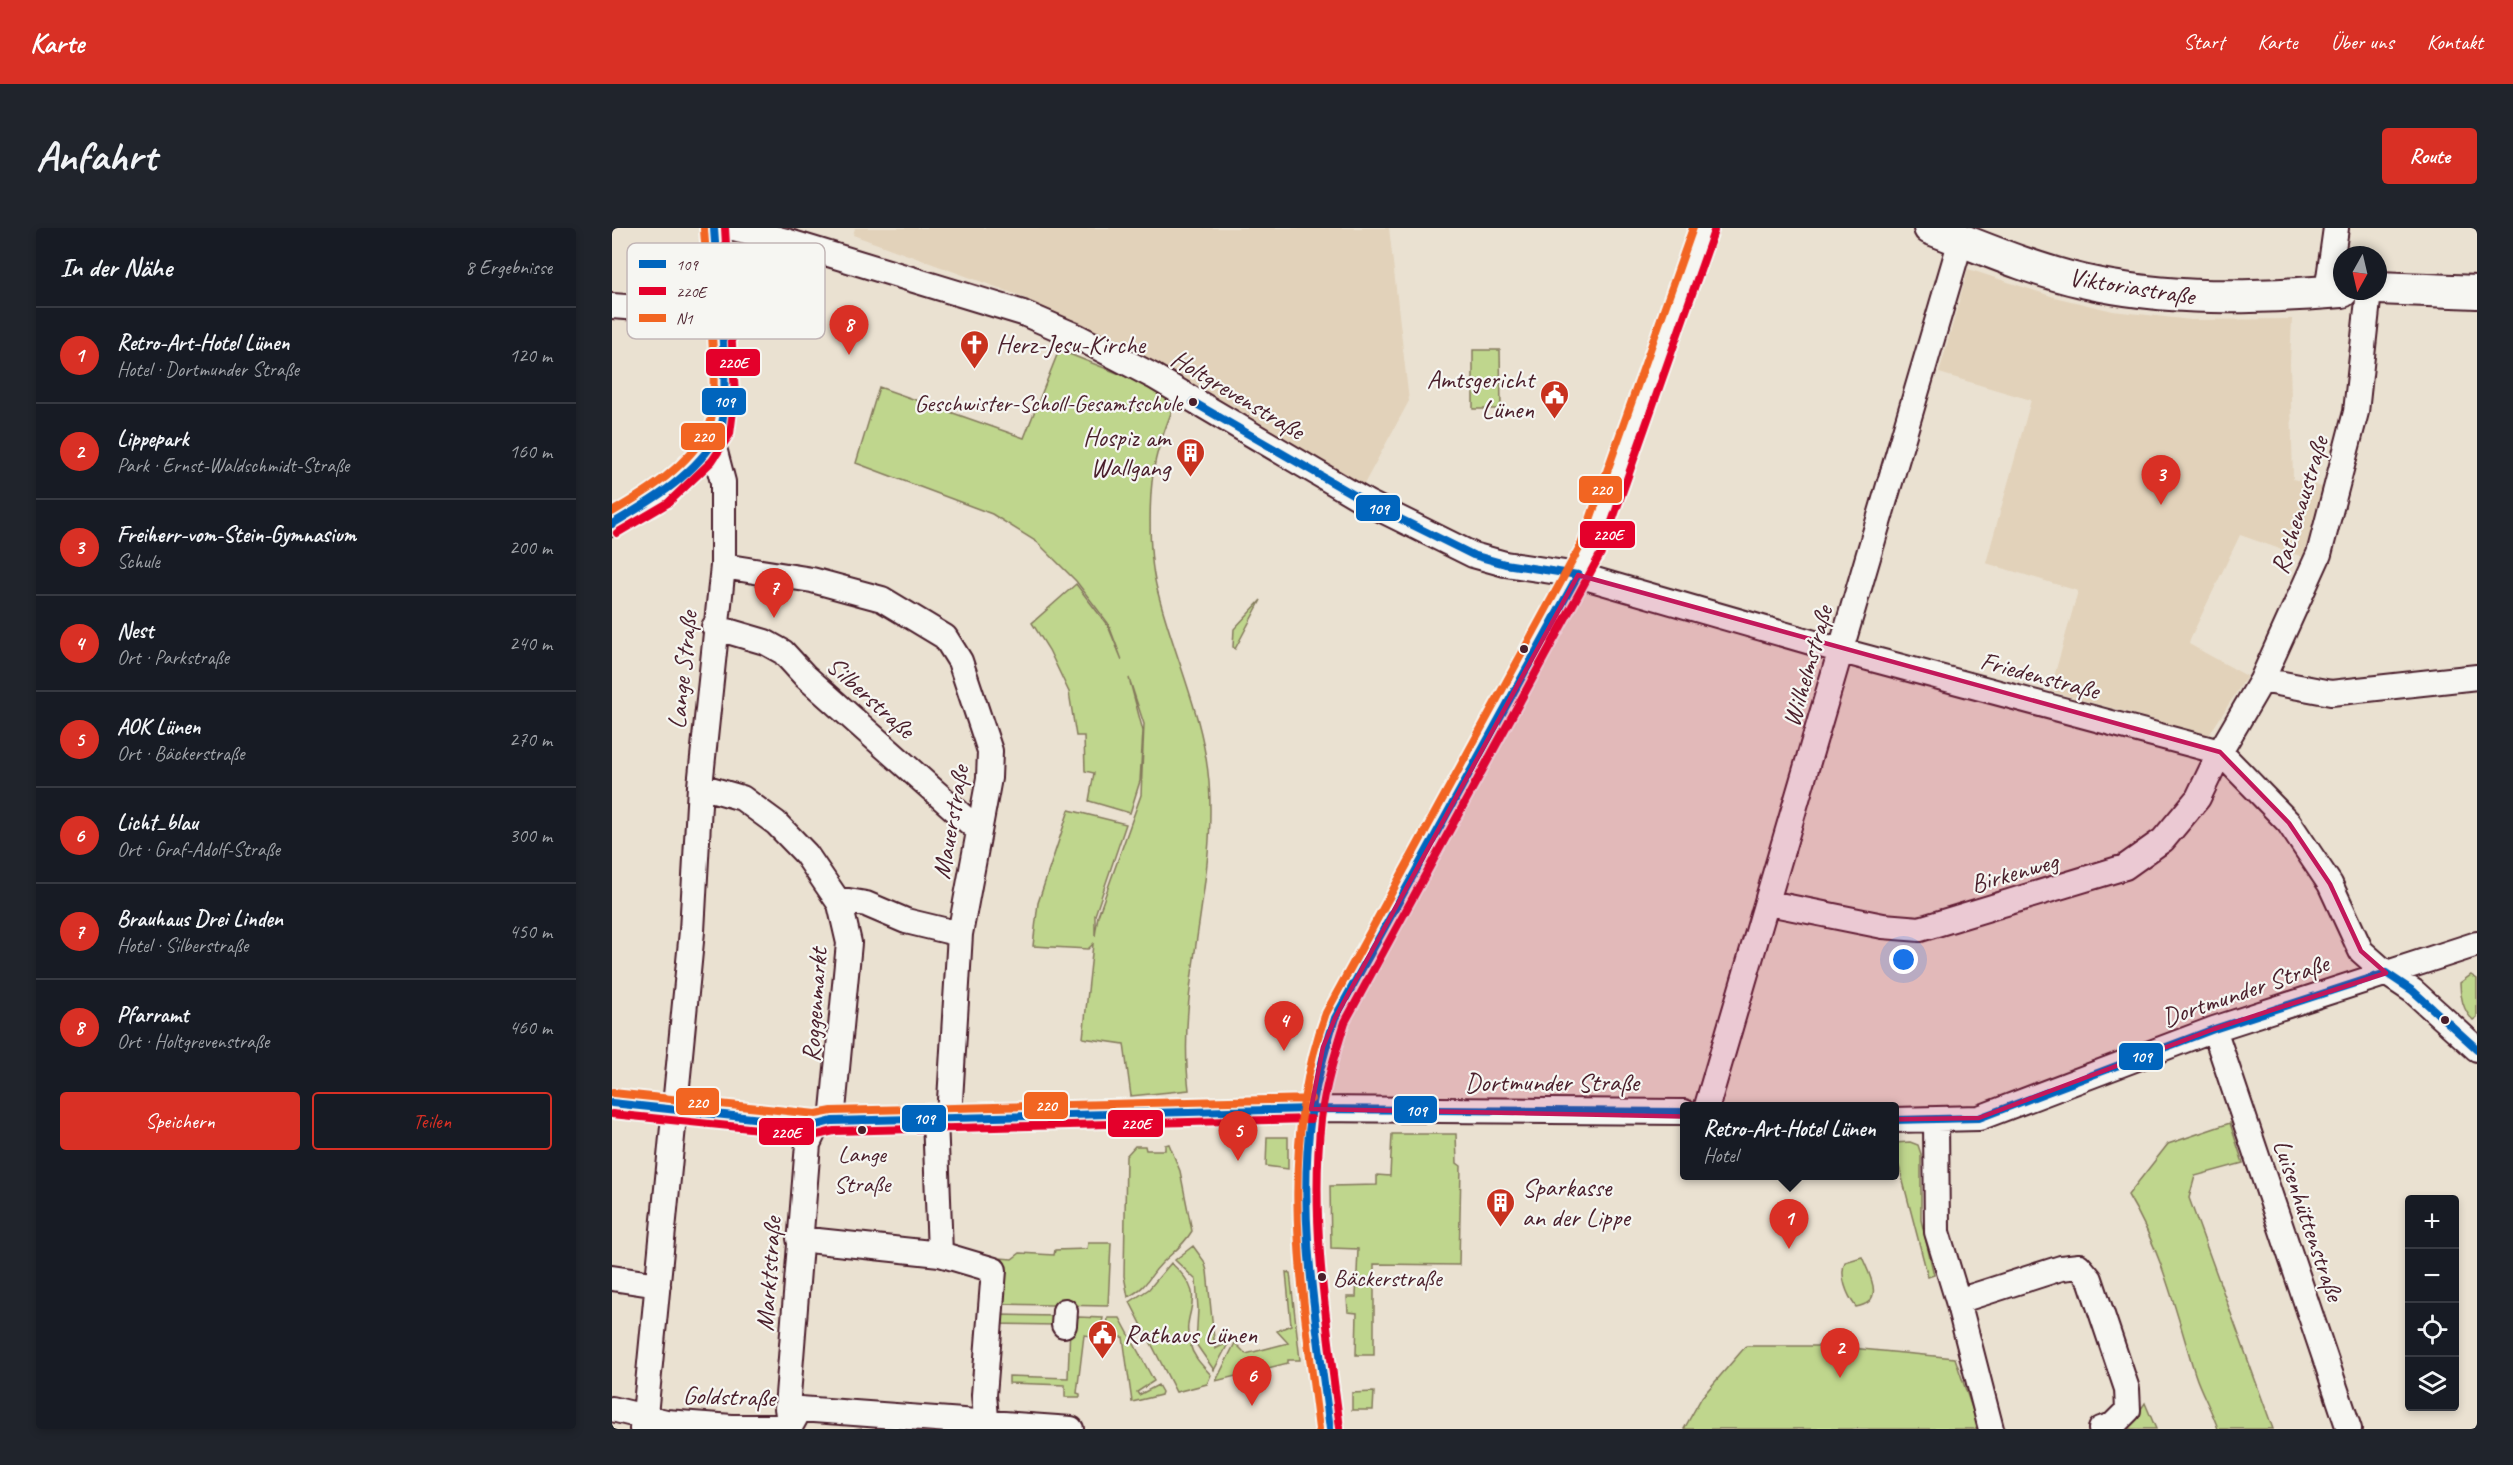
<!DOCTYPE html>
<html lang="de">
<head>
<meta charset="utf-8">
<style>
  :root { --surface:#171b24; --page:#20242c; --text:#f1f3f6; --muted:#9ea1a6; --line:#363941; --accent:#d93025 }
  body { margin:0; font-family:Caveat,sans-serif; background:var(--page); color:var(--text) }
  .controls { position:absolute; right:18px; bottom:18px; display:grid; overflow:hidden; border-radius:6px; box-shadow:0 3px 9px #0003 }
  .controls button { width:54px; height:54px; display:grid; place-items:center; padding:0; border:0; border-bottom:2px solid var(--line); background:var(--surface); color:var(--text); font:30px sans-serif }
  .compass { position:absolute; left:1721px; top:18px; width:54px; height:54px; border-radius:50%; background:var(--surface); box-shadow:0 3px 9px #0003; rotate:188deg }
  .you { position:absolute; left:1292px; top:732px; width:21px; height:21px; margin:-15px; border:4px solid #fff; border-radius:50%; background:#1a73e8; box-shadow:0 0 0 9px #1a73e833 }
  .badge { display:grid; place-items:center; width:39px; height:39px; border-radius:50%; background:var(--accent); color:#fff; font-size:20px; font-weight:700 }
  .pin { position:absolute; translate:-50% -50px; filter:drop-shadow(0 2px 3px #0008) }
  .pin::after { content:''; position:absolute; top:32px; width:21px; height:18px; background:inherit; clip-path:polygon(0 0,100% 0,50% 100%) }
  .popup { position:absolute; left:1068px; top:874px; width:219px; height:78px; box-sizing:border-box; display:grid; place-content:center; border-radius:6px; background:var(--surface); filter:drop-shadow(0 2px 4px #0005); font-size:20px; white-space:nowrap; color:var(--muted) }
  .popup b { font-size:22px; color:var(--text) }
  .popup::after { content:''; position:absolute; left:50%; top:100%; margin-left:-12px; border:12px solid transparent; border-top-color:var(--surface) }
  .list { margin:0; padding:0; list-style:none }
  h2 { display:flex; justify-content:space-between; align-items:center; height:78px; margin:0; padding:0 24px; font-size:26px }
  h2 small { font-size:20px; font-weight:400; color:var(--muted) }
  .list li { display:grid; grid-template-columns:39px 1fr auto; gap:18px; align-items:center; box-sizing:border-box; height:96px; padding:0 24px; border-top:2px solid var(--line) }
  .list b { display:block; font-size:22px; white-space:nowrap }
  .list p { margin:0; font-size:20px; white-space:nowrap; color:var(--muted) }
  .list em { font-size:20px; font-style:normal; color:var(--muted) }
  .actions { display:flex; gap:12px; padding:18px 24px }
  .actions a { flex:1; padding:14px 0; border:2px solid var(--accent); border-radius:6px; text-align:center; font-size:21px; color:var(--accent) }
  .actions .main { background:var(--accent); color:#fff }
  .icon { flex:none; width:33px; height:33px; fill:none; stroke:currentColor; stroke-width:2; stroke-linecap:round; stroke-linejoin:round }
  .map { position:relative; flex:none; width:1865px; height:1201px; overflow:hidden; border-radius:6px }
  header { display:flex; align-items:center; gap:36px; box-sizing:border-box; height:84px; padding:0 30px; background:var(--accent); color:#fff }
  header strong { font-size:28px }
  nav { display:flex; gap:33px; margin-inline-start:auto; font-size:21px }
  .intro { display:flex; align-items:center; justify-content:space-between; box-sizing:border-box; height:144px; padding:0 36px }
  h1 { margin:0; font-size:42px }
  .button { padding:15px 27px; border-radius:6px; background:var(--accent); color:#fff; font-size:21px; font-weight:700 }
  main { display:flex; gap:36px; padding:0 36px }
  aside { flex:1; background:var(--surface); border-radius:6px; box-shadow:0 3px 9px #0003 }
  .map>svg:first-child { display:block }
  .built { fill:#e2d2ba }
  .green { fill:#bfd68d; stroke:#847a5c; stroke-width:1.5 }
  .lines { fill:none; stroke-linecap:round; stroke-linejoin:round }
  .minor-casing { stroke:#4a1f2b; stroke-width:28 }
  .major-casing { stroke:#4a1f2b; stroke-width:36 }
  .minor { stroke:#f6f6f2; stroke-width:24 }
  .major { stroke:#f6f6f2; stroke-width:32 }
  .bus-1-casing { stroke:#f6f6f2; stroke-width:12 }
  .bus-2-casing { stroke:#f6f6f2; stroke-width:12 }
  .bus-3-casing { stroke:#f6f6f2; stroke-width:12 }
  .bus-1 { stroke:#0065bd; stroke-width:8 }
  .bus-2 { stroke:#e4002b; stroke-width:8 }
  .bus-3 { stroke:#f26522; stroke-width:8 }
  .marked { fill:#c2185b; fill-opacity:0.2; stroke:#c2185b; stroke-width:4.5; stroke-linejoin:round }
  .bus-dot { fill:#4a1f2b; stroke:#f6f6f2; stroke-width:2 }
  .labels { text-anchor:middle; stroke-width:4.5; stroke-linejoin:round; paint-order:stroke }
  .bus-label { font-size:24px; fill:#4a1f2b; stroke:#f6f6f2; text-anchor:end }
  .street-label { font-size:26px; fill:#4a1f2b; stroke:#f6f6f2 }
  .poi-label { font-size:26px; fill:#4a1f2b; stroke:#f6f6f2; text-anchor:start }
  .key { fill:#f6f6f2; stroke:#c2b6b6; stroke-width:1.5 }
  .key-label { font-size:16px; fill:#4a1f2b }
  .line-badge { stroke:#f6f6f2; stroke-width:2 }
  .badge-label { font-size:16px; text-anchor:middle; font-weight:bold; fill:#fff }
</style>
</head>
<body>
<header>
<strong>Karte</strong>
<nav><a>Start</a><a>Karte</a><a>Über uns</a><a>Kontakt</a></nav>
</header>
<div class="intro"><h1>Anfahrt</h1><a class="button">Route</a></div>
<main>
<aside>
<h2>In der Nähe<small>8 Ergebnisse</small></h2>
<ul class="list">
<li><span class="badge">1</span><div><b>Retro-Art-Hotel Lünen</b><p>Hotel · Dortmunder Straße</p></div><em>120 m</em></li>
<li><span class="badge">2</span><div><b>Lippepark</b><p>Park · Ernst-Waldschmidt-Straße</p></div><em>160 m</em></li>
<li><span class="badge">3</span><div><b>Freiherr-vom-Stein-Gymnasium</b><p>Schule</p></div><em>200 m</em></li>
<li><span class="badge">4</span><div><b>Nest</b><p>Ort · Parkstraße</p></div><em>240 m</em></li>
<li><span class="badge">5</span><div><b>AOK Lünen</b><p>Ort · Bäckerstraße</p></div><em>270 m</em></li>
<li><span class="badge">6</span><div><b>Licht_blau</b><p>Ort · Graf-Adolf-Straße</p></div><em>300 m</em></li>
<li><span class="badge">7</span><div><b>Brauhaus Drei Linden</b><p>Hotel · Silberstraße</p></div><em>450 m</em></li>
<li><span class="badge">8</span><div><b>Pfarramt</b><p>Ort · Holtgrevenstraße</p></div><em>460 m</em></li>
</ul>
<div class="actions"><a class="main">Speichern</a><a>Teilen</a></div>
</aside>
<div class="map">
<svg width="1865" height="1201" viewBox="0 0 1865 1201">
  <rect width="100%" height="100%" fill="#eae1d1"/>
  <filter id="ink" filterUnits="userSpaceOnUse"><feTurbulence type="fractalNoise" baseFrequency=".0167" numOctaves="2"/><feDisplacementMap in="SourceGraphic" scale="12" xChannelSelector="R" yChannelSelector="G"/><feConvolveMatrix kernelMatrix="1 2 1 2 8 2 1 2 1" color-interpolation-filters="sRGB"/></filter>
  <g filter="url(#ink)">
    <path class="built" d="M 243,0 L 777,0 L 797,173 L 751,258 L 549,138 L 406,67 L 241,7 Z
      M 1356,41 L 1442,69 L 1501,83 L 1579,92 L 1680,91 L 1678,134 L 1681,251 L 1714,260 L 1691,329 L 1628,307 L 1578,411 L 1577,416 L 1635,448 L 1597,507 L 1438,463 L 1466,363 L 1374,335 L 1419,172 L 1327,145 Z"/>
    <path class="green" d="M 447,122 L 533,156 L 563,174 C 557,191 550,208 545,226 C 536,259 536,323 544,357 C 560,424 591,484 597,554 C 605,657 564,760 577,862 L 519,868 L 512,816 L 471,810 L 481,716 L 476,721 L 421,718 L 426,675 L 457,582 L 514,596 L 483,687 L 483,708 L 486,688 L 529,567 L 532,496 L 517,450 L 531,503 L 528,553 L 518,585 L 477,573 L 482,545 L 473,543 L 472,508 L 464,508 L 457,464 L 437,422 L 420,395 L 464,356 L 496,398 L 510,432 L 496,395 L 464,353 L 425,314 L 380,286 L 244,235 L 267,159 L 412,210 Z
      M 861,122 L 888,122 L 889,181 L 861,181 Z
      M 649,372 L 623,421 L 621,419 L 622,401 Z
      M 1859,747 L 1865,751 L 1865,789 L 1861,792 C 1851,783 1848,767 1848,755 Z
      M 1618,895 L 1631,935 L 1583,948 L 1577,970 L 1661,1201 L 1606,1201 C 1600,1182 1589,1165 1583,1146 C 1564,1084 1550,1023 1516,967 L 1556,916 Z
      M 780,906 L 844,906 L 845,935 L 849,938 L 847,1037 L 762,1036 L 762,1127 L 744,1127 L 745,1085 L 736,1084 L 735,1069 L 744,1069 L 746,1021 L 719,1020 L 718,958 L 765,957 L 765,947 L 778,948 Z
      M 655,909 L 676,909 L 676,941 L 654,938 Z
      M 1298,914 L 1306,917 L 1309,926 L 1309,992 L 1322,1047 L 1316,1049 L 1287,938 L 1282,938 L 1282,915 Z
      M 557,916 L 568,943 L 580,1003 C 571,1018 561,1024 550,1035 C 535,1050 537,1058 516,1069 L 512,1048 L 514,928 L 523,918 L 533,918 L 534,922 L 553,922 L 553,917 Z
      M 476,1015 L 499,1015 L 496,1078 L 384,1076 L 388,1030 L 400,1031 L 408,1025 L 442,1027 L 443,1022 L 475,1021 Z
      M 581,1018 L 592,1033 L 595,1043 L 603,1121 L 617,1114 L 602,1142 L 584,1116 L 586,1081 L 584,1052 L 563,1032 Z
      M 1250,1029 C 1258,1048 1274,1074 1244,1079 C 1235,1067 1227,1048 1233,1034 Z
      M 559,1035 C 601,1072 567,1081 578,1116 C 581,1129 591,1138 599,1147 L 595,1156 L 564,1164 L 518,1074 L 537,1061 Z
      M 674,1044 L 678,1045 L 688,1132 L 676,1132 L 676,1135 L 604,1153 L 623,1115 L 634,1126 L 676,1115 L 665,1103 L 679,1097 Z
      M 387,1087 L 445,1088 L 445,1097 L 381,1096 Z
      M 466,1089 L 491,1090 L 487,1109 L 472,1107 L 465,1165 L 468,1166 L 468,1169 L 453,1169 L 453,1157 L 397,1155 L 397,1148 L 456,1150 L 458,1097 Z
      M 496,1090 L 508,1090 L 542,1153 L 525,1164 L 527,1167 L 546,1157 L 550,1164 L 549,1167 L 520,1174 L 511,1109 L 494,1110 Z
      M 1134,1118 L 1218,1118 L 1343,1130 L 1367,1201 L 1072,1201 L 1090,1169 Z
      M 762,1164 L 761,1182 L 740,1182 L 740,1165 Z
      M 1533,1175 L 1544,1201 L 1513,1201 L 1516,1200 Z"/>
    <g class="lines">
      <defs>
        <path id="minor" d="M 122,0 L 174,13 L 411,85 L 464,108 L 541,148 L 756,275 L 861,327 L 893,336 L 966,347 L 1230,423 L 1608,524 L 1677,595 L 1718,656 L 1749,723 L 1774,745 L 1801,763 L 1865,821
          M 1715,64 L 1724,0
          M 0,78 L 108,86
          M 0,296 L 49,267 L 92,226 L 108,203 L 113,168 L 102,0
          M 111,338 L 200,352 L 270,371 L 333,409 L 348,433 L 378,523 L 377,550 L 348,706 L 337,889
          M 102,399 L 153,414 L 171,424 L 193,448 L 367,603
          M 1650,452 L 1719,465 L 1865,449
          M 88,558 L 130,570 L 164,595 L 194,626 L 228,676 L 237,715 L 220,893
          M 225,671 L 254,676 L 294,693 L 348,706
          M 1157,675 L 1271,698 L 1308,701 L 1513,639 L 1551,612 L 1586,570 L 1608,524 L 1650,452 L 1707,326 L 1744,184 L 1757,63
          M 1602,801 L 1737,1201
          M 0,875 L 205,897 L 220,893 L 699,881 L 1072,884
          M 1095,878 L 1349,12
          M 1282,892 L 1367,890 L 1602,801 L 1865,716
          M 1324,893 L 1325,1004 L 1346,1073 L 1379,1201
          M 187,1011 L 328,1026 L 323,889
          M 328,1026 L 382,1042 L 372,1167 L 375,1201
          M 0,1050 L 46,1057
          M 1346,1073 L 1449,1040 L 1467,1038 L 1478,1051 L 1515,1161 L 1516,1182 L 1501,1197 L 1489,1201
          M 452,1097 L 453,1083
          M 0,1181 L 54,1194 L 120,1199 L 178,1199 L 188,1181 L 459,1201
          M 178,1200 L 175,1180 L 196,916 L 205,897
          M 30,1201 L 33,1187 L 80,703 L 88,558 L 111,338 L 111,254 L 101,216
          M 718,1201 C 702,1071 673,915 723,790 L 979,321 L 1092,0"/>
        <path id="major" d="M 1318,0 C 1368,19 1418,41 1470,53 C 1557,73 1642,70 1730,63
          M 1766,60 L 1865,64"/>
      </defs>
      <use href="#minor" class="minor-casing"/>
      <use href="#major" class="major-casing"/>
      <use href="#minor" class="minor"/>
      <use href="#major" class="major"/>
      <defs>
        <path id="bus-1" d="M 581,174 L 756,275 L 861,327 L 893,336 L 966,347
          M 0,296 C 39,273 84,247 107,205 C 121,179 104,38 102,0
          M 1774,745 L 1801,763 L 1865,821
          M 0,875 L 205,897 L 220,893 L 699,881 L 1072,884
          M 1282,892 L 1367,890 L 1602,801 L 1774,745
          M 718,1201 C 705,1098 685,991 699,887 C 704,854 713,822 723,790 L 966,347"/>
        <path id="bus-2" d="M 5,305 L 56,275 L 100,233 L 118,206 L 123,167 L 113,0
          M 0,886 L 205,907 L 222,903 L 699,891
          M 728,1200 C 715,1098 698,994 709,891 C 713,858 723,826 733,794 L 989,325 L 1102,3"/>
        <path id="bus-3" d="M 0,284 C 36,263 75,239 96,201 C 110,177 94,36 92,1
          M 1,865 L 204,886 L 220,883 L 699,871
          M 707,1201 C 690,1063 665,919 714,785 L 969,317 L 1081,0"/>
      </defs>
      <use href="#bus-1" class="bus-1-casing"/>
      <use href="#bus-2" class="bus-2-casing"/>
      <use href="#bus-3" class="bus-3-casing"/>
      <use href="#bus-1" class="bus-1"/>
      <use href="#bus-2" class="bus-2"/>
      <use href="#bus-3" class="bus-3"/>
    </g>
  </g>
  <path class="marked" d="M 966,347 L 1608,524 L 1677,595 L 1718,656 L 1749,723 L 1774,745 L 1602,801 L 1367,890 L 1245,892 L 699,881 L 711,819 L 723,790 Z"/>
  <defs>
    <symbol id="church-pin" viewBox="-11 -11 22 30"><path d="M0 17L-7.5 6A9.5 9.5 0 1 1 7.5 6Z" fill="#c8321e" stroke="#f6f6f2"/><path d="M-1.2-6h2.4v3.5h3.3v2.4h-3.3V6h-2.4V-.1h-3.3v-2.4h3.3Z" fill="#fff"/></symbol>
    <symbol id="civic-pin" viewBox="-11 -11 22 30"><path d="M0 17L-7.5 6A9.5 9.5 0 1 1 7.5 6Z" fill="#c8321e" stroke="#f6f6f2"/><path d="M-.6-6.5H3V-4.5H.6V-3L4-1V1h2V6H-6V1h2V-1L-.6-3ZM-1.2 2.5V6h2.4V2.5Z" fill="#fff"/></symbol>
    <symbol id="building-pin" viewBox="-11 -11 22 30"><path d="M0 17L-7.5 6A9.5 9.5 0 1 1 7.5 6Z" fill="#c8321e" stroke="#f6f6f2"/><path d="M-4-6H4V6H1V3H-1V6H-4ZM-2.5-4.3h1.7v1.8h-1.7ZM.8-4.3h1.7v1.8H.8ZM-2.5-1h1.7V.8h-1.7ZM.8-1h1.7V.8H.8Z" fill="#fff"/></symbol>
  </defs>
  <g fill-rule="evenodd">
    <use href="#church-pin" x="346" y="100" width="33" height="45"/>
    <use href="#civic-pin" x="926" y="150" width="33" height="45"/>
    <use href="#building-pin" x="562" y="208" width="33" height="45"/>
    <use href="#building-pin" x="872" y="958" width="33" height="45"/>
    <use href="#civic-pin" x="474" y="1090" width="33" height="45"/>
  </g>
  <g class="bus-dot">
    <circle cx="581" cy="174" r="5"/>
    <circle cx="912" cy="421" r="5"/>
    <circle cx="1833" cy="792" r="5"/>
    <circle cx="250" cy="902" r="5"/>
    <circle cx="710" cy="1049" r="5"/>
  </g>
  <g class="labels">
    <g class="bus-label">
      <text x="570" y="183">Geschwister-Scholl-Gesamtschule</text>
      <text x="250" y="934" text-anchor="middle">Lange<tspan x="250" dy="30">Straße</tspan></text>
      <text x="721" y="1058" text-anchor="start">Bäckerstraße</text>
    </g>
    <g class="street-label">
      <text transform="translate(1520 58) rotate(9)" y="9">Viktoriastraße</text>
      <text transform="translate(626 166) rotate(31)" y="9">Holtgrevenstraße</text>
      <text transform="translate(1687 277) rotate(-73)" y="9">Rathenaustraße</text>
      <text transform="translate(1195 438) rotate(-74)" y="9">Wilhelmstraße</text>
      <text transform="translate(70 442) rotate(-84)" y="9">Lange Straße</text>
      <text transform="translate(1428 447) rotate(15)" y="9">Friedenstraße</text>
      <text transform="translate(259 469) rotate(42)" y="9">Silberstraße</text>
      <text transform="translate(338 594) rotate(-80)" y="9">Mauerstraße</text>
      <text transform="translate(1402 644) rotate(-16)" y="9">Birkenweg</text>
      <text transform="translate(1633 762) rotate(-19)" y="9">Dortmunder Straße</text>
      <text transform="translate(202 777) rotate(-86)" y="9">Roggenmarkt</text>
      <text x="940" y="863">Dortmunder Straße</text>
      <text transform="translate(1697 992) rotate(71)" y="9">Luisenhüttenstraße</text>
      <text transform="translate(156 1046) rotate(-86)" y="9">Marktstraße</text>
      <text transform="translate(117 1168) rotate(2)" y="9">Goldstraße</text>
    </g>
    <g class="poi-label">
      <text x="384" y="125">Herz-Jesu-Kirche</text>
      <text x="922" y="160" text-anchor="end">Amtsgericht<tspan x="922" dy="30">Lünen</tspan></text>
      <text x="558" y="218" text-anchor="end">Hospiz am<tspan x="558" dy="30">Wallgang</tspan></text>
      <text x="910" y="968">Sparkasse<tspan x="910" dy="30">an der Lippe</tspan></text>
      <text x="512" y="1115">Rathaus Lünen</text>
    </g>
  </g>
  <rect x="15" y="15" width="198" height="96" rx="9" class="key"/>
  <rect x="27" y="32" width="27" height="8" fill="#0065bd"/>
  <rect x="27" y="59" width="27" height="8" fill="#e4002b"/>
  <rect x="27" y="86" width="27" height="8" fill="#f26522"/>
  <g class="key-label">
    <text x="64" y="42">109</text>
    <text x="64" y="69">220E</text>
    <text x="64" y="96">N1</text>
  </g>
  <g class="line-badge">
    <rect x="93" y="120" width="56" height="29" rx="6" fill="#e4002b"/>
    <rect x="89" y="159" width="46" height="29" rx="6" fill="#0065bd"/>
    <rect x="68" y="194" width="46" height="29" rx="6" fill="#f26522"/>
    <rect x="966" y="247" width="45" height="29" rx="6" fill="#f26522"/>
    <rect x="743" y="266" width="46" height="28" rx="6" fill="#0065bd"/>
    <rect x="967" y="292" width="57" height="29" rx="6" fill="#e4002b"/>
    <rect x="1506" y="814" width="46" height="29" rx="6" fill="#0065bd"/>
    <rect x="63" y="859" width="45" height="29" rx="6" fill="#f26522"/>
    <rect x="411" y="863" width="46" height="29" rx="6" fill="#f26522"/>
    <rect x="781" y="867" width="45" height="29" rx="6" fill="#0065bd"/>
    <rect x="289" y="876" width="46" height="29" rx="6" fill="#0065bd"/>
    <rect x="495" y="881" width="57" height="29" rx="6" fill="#e4002b"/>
    <rect x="146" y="889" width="57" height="29" rx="6" fill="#e4002b"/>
  </g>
  <g class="badge-label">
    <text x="121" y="140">220E</text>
    <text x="112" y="179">109</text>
    <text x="91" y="214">220</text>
    <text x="989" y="267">220</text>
    <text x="766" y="286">109</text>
    <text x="996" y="312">220E</text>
    <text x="1529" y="834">109</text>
    <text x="85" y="880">220</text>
    <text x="434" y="883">220</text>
    <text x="804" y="888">109</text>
    <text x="312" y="896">109</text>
    <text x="524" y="901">220E</text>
    <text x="174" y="910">220E</text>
  </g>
</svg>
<div class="controls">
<button>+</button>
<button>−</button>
<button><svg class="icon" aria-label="locate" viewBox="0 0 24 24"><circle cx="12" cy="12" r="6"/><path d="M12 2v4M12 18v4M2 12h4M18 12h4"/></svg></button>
<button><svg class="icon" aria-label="layers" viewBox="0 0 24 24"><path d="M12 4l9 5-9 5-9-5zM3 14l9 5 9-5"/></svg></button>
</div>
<svg class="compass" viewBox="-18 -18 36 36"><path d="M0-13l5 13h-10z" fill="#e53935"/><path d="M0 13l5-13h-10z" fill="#9ea1a6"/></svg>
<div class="you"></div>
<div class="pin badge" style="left:1177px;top:1021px">1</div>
<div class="popup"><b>Retro-Art-Hotel Lünen</b>Hotel</div>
<div class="pin badge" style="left:1228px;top:1150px">2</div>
<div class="pin badge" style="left:1549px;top:277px">3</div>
<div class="pin badge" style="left:672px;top:823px">4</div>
<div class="pin badge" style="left:626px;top:933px">5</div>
<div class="pin badge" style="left:640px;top:1178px">6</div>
<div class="pin badge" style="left:162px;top:390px">7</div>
<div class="pin badge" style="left:237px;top:127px">8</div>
</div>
</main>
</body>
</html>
